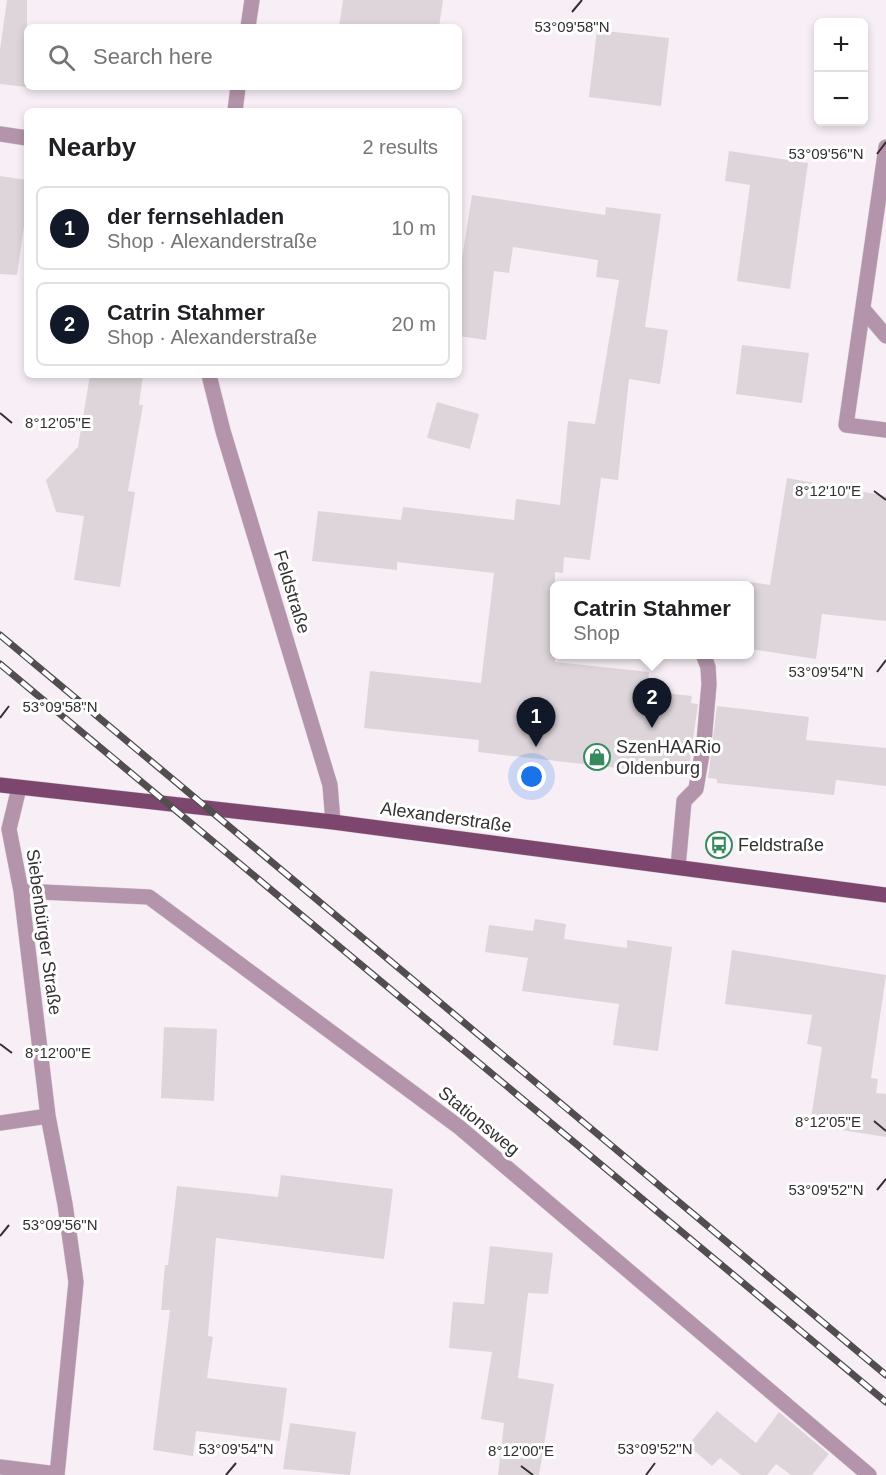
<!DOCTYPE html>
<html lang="en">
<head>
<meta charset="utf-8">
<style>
  :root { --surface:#fff; --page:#f2f2f2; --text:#202124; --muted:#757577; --line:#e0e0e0; --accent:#111827 }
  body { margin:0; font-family:Helvetica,sans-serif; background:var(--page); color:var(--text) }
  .controls { position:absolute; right:18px; top:18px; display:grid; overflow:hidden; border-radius:9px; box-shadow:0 3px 9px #0003 }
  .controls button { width:54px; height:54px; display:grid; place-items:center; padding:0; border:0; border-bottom:2px solid var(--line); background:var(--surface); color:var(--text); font:30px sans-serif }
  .you { position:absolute; left:532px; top:777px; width:21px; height:21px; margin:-15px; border:4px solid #fff; border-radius:50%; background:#1a73e8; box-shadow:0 0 0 9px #1a73e833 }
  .badge { display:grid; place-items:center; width:39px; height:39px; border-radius:50%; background:var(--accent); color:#fff; font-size:20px; font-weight:700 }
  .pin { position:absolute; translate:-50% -50px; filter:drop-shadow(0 2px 3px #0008) }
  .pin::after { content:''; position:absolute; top:32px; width:21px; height:18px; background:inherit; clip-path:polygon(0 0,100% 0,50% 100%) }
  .popup { position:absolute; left:550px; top:581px; width:204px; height:78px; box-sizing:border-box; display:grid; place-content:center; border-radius:9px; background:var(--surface); filter:drop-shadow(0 2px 4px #0005); font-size:20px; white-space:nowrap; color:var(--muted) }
  .popup b { font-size:22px; color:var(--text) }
  .popup::after { content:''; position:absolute; left:50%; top:100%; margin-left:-12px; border:12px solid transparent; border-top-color:var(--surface) }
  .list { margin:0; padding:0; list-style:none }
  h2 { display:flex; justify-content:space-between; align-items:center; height:78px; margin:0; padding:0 24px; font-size:26px }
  h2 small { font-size:20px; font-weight:400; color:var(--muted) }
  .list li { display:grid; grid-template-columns:39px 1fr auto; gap:18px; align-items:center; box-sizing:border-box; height:84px; margin:0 12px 12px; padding:0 12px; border:2px solid var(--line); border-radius:9px }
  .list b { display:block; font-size:22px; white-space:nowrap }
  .list p { margin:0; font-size:20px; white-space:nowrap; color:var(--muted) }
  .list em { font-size:20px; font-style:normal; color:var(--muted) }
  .icon { flex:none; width:33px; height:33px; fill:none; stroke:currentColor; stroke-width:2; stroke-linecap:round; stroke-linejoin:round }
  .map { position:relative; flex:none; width:886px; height:1475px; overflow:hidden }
  .search { position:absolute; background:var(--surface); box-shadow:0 3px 9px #0003; left:24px; top:24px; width:438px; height:66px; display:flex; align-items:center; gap:15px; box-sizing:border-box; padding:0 21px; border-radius:9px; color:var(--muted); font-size:22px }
  .panel { position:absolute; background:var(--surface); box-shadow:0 3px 9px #0003; left:24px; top:108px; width:438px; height:270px; border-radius:9px }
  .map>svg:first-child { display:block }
  .building { fill:#ddd5da }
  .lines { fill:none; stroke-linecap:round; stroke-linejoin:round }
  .minor-casing { stroke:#d5cdd3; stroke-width:16 }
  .major-casing { stroke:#d5cdd3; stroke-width:16 }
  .minor { stroke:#b494ab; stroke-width:15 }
  .major { stroke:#7c466f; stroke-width:15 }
  .rail-casing { stroke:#524e50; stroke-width:7 }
  .rail { stroke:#fff; stroke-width:4.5; stroke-dasharray:14; stroke-linecap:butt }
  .ticks { fill:none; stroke:#333032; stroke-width:2 }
  .labels { text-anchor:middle; stroke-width:6; stroke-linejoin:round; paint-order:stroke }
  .street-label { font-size:18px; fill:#333032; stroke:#fff }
  .poi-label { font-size:18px; fill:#333032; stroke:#fff; text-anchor:start }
  .ticks-label { font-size:15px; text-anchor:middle; fill:#333032; stroke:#fff; stroke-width:6; stroke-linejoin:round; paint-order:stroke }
</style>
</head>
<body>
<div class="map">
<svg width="886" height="1475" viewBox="0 0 886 1475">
  <rect width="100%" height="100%" fill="#f8eff6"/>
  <path class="building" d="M 7,0 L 27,0 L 27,87 L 0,84 L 0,50 Z
    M 343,0 L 443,0 L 439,27 L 339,27 Z
    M 597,30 L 669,38 L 661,106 L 589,97 Z
    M 729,151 L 808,163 L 790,289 L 737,281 L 750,185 L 725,181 Z
    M 0,176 L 27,180 L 27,205 L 17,275 L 0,274 Z
    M 472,195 L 605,215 L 606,207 L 661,214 L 645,327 L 668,330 L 660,384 L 629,379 L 618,480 L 601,478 L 590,560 L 564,557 L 563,573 L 555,572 L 555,662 L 649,672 L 647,691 L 692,696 L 691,703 L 698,704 L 688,776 L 478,752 L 479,740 L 364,728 L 370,671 L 481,683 L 494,573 L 397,562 L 397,570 L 312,561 L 318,511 L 401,520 L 403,507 L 514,520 L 516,499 L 560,505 L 568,421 L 595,424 L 619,280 L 596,277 L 598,260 L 513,247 L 509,273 L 494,271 L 486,340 L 459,336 L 459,278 Z
    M 742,345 L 809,353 L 802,403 L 736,394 Z
    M 90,375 L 143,375 L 139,405 L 143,405 L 128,491 L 135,492 L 120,587 L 74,580 L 84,516 L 56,512 L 46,480 L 78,447 Z
    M 437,402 L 479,414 L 470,449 L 427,438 Z
    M 787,478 L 886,496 L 886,621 L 822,614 L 816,659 L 750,649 L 750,582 L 770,585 Z
    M 717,706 L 809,717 L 806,740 L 886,748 L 886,786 L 836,780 L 834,795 L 717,783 L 717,779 L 708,778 Z
    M 535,919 L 566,924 L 564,939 L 627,948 L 627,940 L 672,947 L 658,1051 L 613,1045 L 619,1004 L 522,991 L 528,958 L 485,952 L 489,925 L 533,931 Z
    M 732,950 L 886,975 L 871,1078 L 878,1079 L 876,1093 L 886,1094 L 886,1137 L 810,1125 L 822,1047 L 807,1044 L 812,1015 L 725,1004 Z
    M 164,1027 L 217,1029 L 214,1101 L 161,1098 Z
    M 281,1175 L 393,1189 L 384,1259 L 216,1238 L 208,1336 L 213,1337 L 207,1378 L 287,1388 L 280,1441 L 196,1431 L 193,1456 L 153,1450 L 170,1310 L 161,1310 L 165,1265 L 168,1265 L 177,1186 L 278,1197 Z
    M 490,1246 L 553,1253 L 548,1294 L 528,1293 L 518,1378 L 554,1384 L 539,1475 L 498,1475 L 504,1423 L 481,1419 L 492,1352 L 449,1348 L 453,1302 L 484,1304 Z
    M 717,1411 L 756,1443 L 779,1412 L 829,1454 L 812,1475 L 791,1475 L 776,1464 L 767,1475 L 741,1475 L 720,1458 L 712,1466 L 688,1445 Z
    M 290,1423 L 356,1432 L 350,1475 L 283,1469 Z"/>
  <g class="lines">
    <defs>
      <path id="minor" d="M 248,27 L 252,0
        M 235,111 L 238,87
        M 0,134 L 27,138
        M 886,147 L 846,425 L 886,430
        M 863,309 L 886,336
        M 209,375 L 223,431 L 330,785 L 333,822
        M 19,788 L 9,829 L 21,891 L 48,1116 L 65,1204 L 76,1282 L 57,1475
        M 678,867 L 684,801 L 696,789 L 704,742 L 709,684 L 708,667 L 703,654
        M 21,891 L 149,897 L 459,1127 L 869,1475
        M 0,1123 L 48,1116
        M 0,1467 L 57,1474"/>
      <path id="major" d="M 0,785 L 333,822 L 886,895"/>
    </defs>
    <use href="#minor" class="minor-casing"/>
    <use href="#major" class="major-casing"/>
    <use href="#minor" class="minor"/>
    <use href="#major" class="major"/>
    <defs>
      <path id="rail" d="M 0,635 L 886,1375
        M 0,664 L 886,1402"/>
    </defs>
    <use href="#rail" class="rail-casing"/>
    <use href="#rail" class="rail"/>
  </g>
  <path class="ticks" d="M 572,12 L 582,0M 877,154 L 886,142M 0,413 L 12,423M 874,491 L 886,500M 877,672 L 886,660M 0,718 L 9,706M 0,1044 L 12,1053M 874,1121 L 886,1131M 877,1190 L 886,1179M 0,1236 L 9,1225M 521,1466 L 533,1475M 226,1475 L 236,1463M 646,1475 L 655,1463"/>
  <defs>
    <symbol id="shop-ring" viewBox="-11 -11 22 22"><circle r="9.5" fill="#fff" stroke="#368a5d" stroke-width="1.5"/><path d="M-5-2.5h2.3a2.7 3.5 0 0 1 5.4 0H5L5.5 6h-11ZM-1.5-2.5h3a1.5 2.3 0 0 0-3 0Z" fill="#368a5d"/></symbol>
    <symbol id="bus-ring" viewBox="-11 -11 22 22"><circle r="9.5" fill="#fff" stroke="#368a5d" stroke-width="1.5"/><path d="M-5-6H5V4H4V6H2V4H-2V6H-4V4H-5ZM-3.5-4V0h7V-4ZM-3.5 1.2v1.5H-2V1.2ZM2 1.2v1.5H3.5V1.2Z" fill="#368a5d"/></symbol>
  </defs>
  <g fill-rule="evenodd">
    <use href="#shop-ring" x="582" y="742" width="30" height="30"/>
    <use href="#bus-ring" x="704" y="830" width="30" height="30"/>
  </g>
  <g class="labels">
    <g class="street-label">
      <text transform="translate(292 592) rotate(73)" y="6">Feldstraße</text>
      <text transform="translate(446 817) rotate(8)" y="6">Alexanderstraße</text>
      <text transform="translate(44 932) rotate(82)" y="6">Siebenbürger Straße</text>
      <text transform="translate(479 1121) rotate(39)" y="6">Stationsweg</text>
    </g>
    <g class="poi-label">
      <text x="616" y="753">SzenHAARio<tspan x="616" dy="21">Oldenburg</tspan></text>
      <text x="738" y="851">Feldstraße</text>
    </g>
  </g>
  <g class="ticks-label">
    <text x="572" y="32">53°09'58"N</text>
    <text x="826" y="159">53°09'56"N</text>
    <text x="58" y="428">8°12'05"E</text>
    <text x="828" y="496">8°12'10"E</text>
    <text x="826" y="677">53°09'54"N</text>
    <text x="60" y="712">53°09'58"N</text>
    <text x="58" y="1058">8°12'00"E</text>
    <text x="828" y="1127">8°12'05"E</text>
    <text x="826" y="1195">53°09'52"N</text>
    <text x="60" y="1230">53°09'56"N</text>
    <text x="236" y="1454">53°09'54"N</text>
    <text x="655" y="1454">53°09'52"N</text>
    <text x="521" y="1456">8°12'00"E</text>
  </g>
</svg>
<div class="controls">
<button>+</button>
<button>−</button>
</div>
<div class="you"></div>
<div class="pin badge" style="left:536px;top:747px">1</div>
<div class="pin badge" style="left:652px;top:728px">2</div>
<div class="popup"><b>Catrin Stahmer</b>Shop</div>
<div class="search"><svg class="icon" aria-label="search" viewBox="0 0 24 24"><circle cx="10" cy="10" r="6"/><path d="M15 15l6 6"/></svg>Search here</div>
<section class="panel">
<h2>Nearby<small>2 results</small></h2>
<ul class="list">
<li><span class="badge">1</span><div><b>der fernsehladen</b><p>Shop · Alexanderstraße</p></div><em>10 m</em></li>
<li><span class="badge">2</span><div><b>Catrin Stahmer</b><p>Shop · Alexanderstraße</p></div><em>20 m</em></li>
</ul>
</section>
</div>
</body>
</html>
